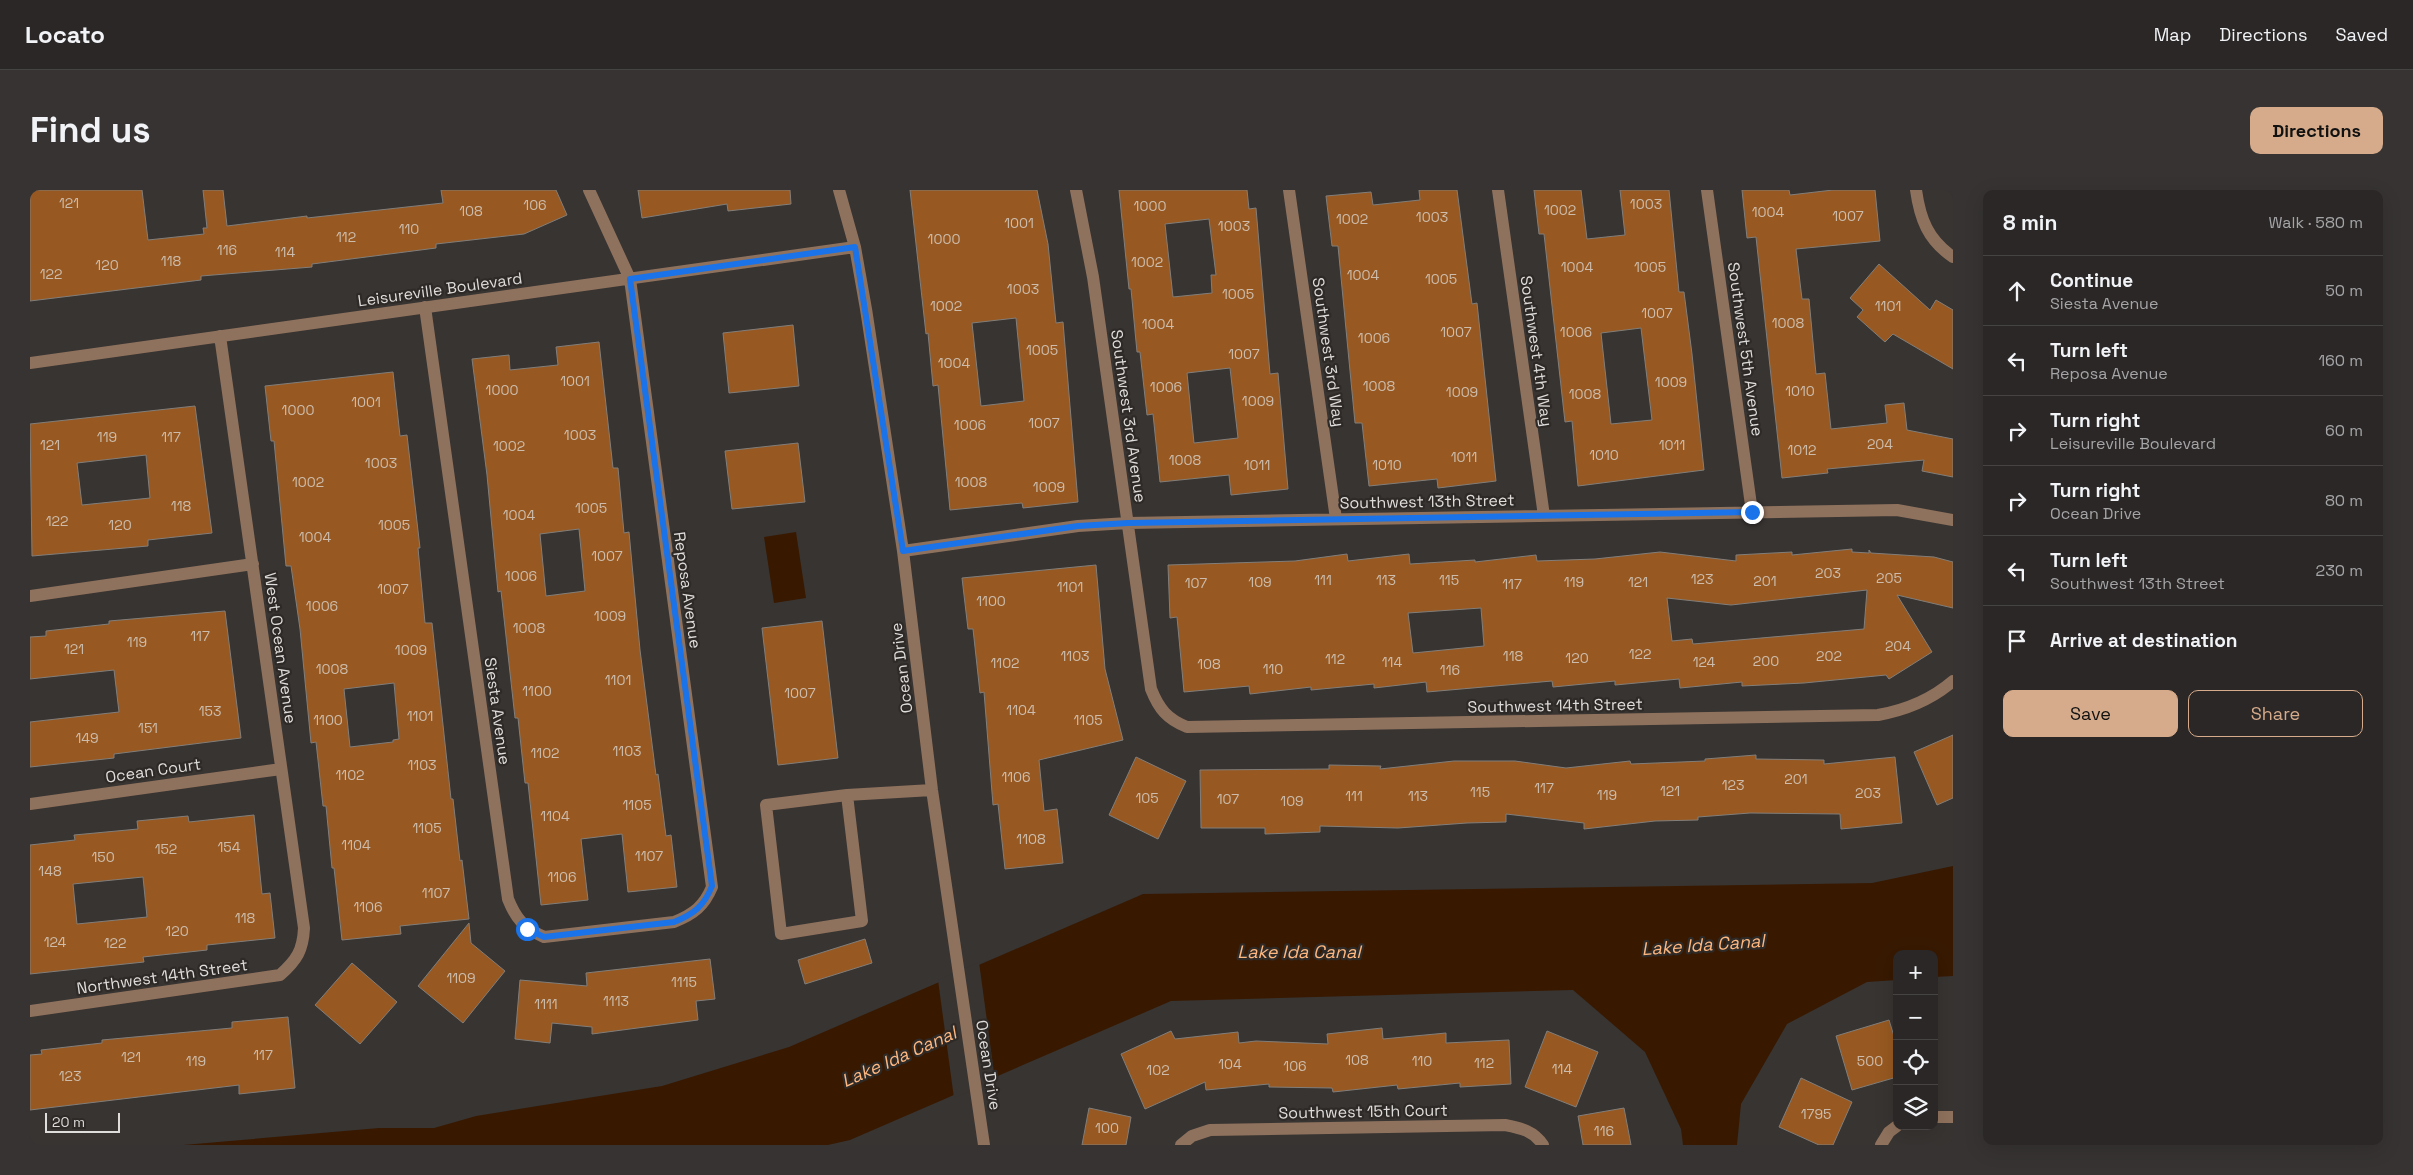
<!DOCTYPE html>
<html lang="en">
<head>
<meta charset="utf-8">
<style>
  :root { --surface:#2a2726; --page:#363332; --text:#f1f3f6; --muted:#a5a5a7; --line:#464443; --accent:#d6ab8b }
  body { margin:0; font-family:"Space Grotesk",sans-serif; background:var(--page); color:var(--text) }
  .controls { position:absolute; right:15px; bottom:15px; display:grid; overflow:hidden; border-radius:10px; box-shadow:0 5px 20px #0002 }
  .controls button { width:45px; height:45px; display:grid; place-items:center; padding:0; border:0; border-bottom:1px solid var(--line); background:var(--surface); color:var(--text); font:25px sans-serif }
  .scale { position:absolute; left:15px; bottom:12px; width:75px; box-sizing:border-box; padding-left:5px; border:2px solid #dfdddb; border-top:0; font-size:14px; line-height:18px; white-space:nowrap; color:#dfdddb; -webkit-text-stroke:4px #2e2a28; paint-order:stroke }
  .stop { position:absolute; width:15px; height:15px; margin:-11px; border:4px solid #1a73e8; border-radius:50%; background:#fff }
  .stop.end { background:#1a73e8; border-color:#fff; box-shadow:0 1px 5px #0008 }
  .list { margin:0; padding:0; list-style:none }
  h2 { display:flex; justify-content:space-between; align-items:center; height:65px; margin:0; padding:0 20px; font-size:21px }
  h2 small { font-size:16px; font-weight:400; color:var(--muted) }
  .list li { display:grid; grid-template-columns:32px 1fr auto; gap:15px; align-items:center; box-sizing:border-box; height:70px; padding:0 20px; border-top:1px solid var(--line) }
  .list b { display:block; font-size:19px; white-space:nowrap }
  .list p { margin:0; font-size:16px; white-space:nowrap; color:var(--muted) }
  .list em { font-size:16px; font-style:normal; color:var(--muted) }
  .actions { display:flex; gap:10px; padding:15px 20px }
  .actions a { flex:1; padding:11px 0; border:1px solid var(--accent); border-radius:10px; text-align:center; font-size:18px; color:var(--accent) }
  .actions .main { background:var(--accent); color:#111 }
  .icon { flex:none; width:28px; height:28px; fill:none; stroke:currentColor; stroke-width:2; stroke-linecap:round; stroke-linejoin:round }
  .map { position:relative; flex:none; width:1923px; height:955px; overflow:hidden; border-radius:10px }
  header { display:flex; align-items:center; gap:30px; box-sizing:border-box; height:70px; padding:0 25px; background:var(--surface); border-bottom:1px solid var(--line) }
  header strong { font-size:24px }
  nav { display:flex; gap:28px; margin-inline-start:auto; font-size:18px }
  .intro { display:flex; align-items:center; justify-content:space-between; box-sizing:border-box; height:120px; padding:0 30px }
  h1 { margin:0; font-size:35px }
  .button { padding:12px 22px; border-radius:10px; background:var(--accent); color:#111; font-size:18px; font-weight:700 }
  main { display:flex; gap:30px; padding:0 30px }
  aside { flex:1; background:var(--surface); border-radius:10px; box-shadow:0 5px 20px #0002 }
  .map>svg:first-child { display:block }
  .water { fill:#381900 }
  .pier { fill:#383432 }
  .building { fill:#975921; stroke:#827e7a; fill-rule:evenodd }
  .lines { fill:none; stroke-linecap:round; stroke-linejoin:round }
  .minor { stroke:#8f725d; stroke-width:12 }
  .route { stroke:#1a73e8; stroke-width:6 }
  .labels { text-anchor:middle; stroke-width:4.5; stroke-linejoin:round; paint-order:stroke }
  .number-label { font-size:14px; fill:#cdbcac }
  .street-label { font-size:16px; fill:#dfdddb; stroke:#2e2a28 }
  .water-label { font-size:18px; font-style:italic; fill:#feb77f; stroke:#2e2a28 }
</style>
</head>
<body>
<header>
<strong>Locato</strong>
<nav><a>Map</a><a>Directions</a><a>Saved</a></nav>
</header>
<div class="intro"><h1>Find us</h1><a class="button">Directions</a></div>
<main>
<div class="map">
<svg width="1923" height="955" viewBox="0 0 1923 955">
  <rect width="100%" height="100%" fill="#383432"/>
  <path class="water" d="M 766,342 L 776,408 L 744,413 L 734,347 Z
    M 1923,676 L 1923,786 L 1904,787 L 1904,764 L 1867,764 L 1867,790 L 1837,792 L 1757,834 L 1711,914 L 1707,955 L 1653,955 L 1651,939 L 1615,862 L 1543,800 L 1141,811 L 820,950 L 798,955 L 153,955 L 349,938 L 404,938 L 446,926 L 632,896 L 759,857 L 1113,704 L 1842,693 Z"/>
  <path class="pier" d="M 949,772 L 965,890 L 924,908 L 908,790 Z"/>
  <path class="building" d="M 0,0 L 112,0 L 118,50 L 174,44 L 173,38 L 177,38 L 173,0 L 193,0 L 197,36 L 277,26 L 277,28 L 413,13 L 411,0 L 526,0 L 537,25 L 494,44 L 406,54 L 406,58 L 282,74 L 282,77 L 171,86 L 171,90 L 0,111 Z
    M 608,0 L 760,0 L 761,14 L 698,21 L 697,14 L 612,28 Z
    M 880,0 L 1007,0 L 1018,54 L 1026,133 L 1033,132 L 1048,312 L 993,318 L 992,313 L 920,320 L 908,195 L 903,196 L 898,143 L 896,144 ZM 986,128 L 994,211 L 951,216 L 942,133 Z
    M 1089,0 L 1217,0 L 1219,19 L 1226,18 L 1240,184 L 1248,183 L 1258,299 L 1201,305 L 1199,285 L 1130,292 L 1123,224 L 1117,225 L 1110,162 L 1107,162 L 1101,99 L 1099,99 ZM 1179,29 L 1186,85 L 1181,85 L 1182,103 L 1143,107 L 1135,34 ZM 1200,178 L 1208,248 L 1164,253 L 1157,183 Z
    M 1389,0 L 1427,0 L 1442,114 L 1447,113 L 1466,291 L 1408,298 L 1407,289 L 1339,296 L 1332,233 L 1325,233 L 1308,56 L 1302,56 L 1296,6 L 1341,2 L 1343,15 L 1390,10 Z
    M 1504,0 L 1551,0 L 1557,49 L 1595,45 L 1590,0 L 1639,0 L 1649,102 L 1654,102 L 1662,164 L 1674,280 L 1548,296 L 1542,231 L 1535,232 L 1514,44 L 1509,44 ZM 1611,138 L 1622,230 L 1581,234 L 1571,143 Z
    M 1712,0 L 1759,0 L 1760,5 L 1803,0 L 1845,0 L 1850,51 L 1766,59 L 1772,109 L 1779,109 L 1786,184 L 1795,183 L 1801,239 L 1857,233 L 1855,215 L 1874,213 L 1877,240 L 1923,249 L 1923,287 L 1892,281 L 1894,270 L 1797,279 L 1798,283 L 1752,288 L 1726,47 L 1717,48 Z
    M 1849,74 L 1900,120 L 1906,110 L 1923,120 L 1923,179 L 1863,144 L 1855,152 L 1827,127 L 1833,120 L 1820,108 Z
    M 763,135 L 769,196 L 699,203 L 693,143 Z
    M 569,152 L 583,278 L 588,278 L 594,343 L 599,342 L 610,460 L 626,585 L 628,584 L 636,646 L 641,645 L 647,697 L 598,702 L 592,644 L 551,649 L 558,710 L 511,715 L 498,593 L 495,593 L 488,528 L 485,528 L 471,401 L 468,402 L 457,285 L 442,169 L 479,165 L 480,180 L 528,175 L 526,157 ZM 549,339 L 555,401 L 516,406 L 510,344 Z
    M 363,182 L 370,246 L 377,245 L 390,358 L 388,358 L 395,433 L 402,433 L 421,609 L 423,609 L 430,671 L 432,670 L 439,729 L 370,736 L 371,744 L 312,750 L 304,678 L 302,678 L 296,616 L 293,616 L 286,552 L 281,553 L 270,439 L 261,376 L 256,376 L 244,251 L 241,251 L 235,196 ZM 364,493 L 369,549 L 363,550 L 363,552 L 320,557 L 314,499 Z
    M 165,216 L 182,343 L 118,350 L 118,356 L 2,366 L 0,234 ZM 116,265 L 120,308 L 52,315 L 47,273 Z
    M 768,253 L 775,312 L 702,319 L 695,261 Z
    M 1822,359 L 1822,362 L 1839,363 L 1839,360 L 1841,363 L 1904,367 L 1923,372 L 1923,418 L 1867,405 L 1902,462 L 1859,489 L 1856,485 L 1774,493 L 1712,496 L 1712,492 L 1650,498 L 1649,489 L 1585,495 L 1585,491 L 1523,497 L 1522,491 L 1397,502 L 1396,492 L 1344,498 L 1344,494 L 1281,500 L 1281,497 L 1220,504 L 1219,496 L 1154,502 L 1147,427 L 1140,428 L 1138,375 L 1265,371 L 1317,364 L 1318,371 L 1379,364 L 1380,374 L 1445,370 L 1445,372 L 1506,365 L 1507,371 L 1565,369 L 1630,362 L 1706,371 L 1706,365 L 1762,362 L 1762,365 ZM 1837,400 L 1834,439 L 1663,454 L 1662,449 L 1642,451 L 1637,408 L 1701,415 ZM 1451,418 L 1454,456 L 1383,463 L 1378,423 Z
    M 1066,375 L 1075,479 L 1093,550 L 1009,570 L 1014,621 L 1027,619 L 1033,673 L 975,679 L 968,614 L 963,615 L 954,502 L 950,503 L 943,439 L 938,439 L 932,388 Z
    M 195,421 L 211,548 L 84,564 L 84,568 L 0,577 L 0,532 L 89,522 L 84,480 L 0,489 L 0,447 L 16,446 L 16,441 L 79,434 L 79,431 Z
    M 792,431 L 808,568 L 748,575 L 732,438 Z
    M 1923,545 L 1923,608 L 1907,615 L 1884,562 Z
    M 1726,565 L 1726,569 L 1794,570 L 1794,574 L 1865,567 L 1872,633 L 1811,639 L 1810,624 L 1720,623 L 1668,627 L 1668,630 L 1625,631 L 1554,639 L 1554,633 L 1476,624 L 1476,632 L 1437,633 L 1368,638 L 1290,636 L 1290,642 L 1235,644 L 1235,638 L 1171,638 L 1170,580 L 1299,579 L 1299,575 L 1351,576 L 1350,579 L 1424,571 L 1485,571 L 1536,578 L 1600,571 L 1601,574 L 1675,571 L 1675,569 Z
    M 1106,567 L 1156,591 L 1128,649 L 1079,625 Z
    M 224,625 L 232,704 L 240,703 L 245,748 L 177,755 L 177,760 L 113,767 L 114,772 L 0,784 L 0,655 L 45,650 L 44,645 L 108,639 L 107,631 L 158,626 L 159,632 ZM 113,687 L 117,727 L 47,734 L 43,694 Z
    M 439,733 L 441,753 L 475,781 L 433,833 L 388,796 Z
    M 835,749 L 842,773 L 775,794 L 768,770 Z
    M 680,769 L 685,809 L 666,811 L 668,830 L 562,844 L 562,837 L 522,833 L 520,853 L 485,849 L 490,790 L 557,796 L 556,783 Z
    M 322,773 L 367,812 L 330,854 L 285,815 Z
    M 258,827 L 265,898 L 209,904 L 209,895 L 0,920 L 0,865 L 12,864 L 11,860 L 72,853 L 72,850 L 202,838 L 202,832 Z
    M 1859,830 L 1867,856 L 1867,887 L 1822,900 L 1806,846 Z
    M 1352,838 L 1353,849 L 1416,843 L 1416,853 L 1479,850 L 1481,894 L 1430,897 L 1430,893 L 1368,899 L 1367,895 L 1303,902 L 1302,898 L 1239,897 L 1239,894 L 1176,900 L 1175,892 L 1115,919 L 1091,864 L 1141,841 L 1145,849 L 1208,842 L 1209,853 L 1226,851 L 1298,854 L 1297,844 Z
    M 1517,841 L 1568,862 L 1546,917 L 1495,897 Z
    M 1771,888 L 1822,912 L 1803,955 L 1789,955 L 1749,937 Z
    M 1059,918 L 1101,927 L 1096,955 L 1052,955 Z
    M 1594,918 L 1601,955 L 1553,955 L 1548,926 Z"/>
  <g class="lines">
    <path class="minor" d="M 809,0 L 825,57 L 836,119 L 873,361 L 902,600 L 954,955
      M 1046,0 L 1063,87 L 1121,499 C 1129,519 1137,529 1157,537 L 1848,525 C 1876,520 1901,510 1923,491
      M 1259,0 L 1306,329
      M 1468,0 L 1514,326
      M 1677,0 L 1722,322
      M 1886,0 C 1890,29 1898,50 1923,67
      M 395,117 L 478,709 C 486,729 494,738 514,747 L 644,732 C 664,724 674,716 682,697 L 600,89 L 559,0
      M 0,173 L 825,57
      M 873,361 L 1048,336 L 1098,333 L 1867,320 L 1923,330
      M 0,406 L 223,374
      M 817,605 L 832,731 L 751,744 L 736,615 L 817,605 L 902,600
      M 0,614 L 251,579
      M 0,821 L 250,785 C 267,770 273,760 274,738 L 190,146
      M 1904,927 L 1923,927
      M 1151,955 L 1162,946 L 1180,940 L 1475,935 C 1491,938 1504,941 1513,955
      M 1851,955 L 1859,942 L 1867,936"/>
  </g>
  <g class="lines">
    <path class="route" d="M 497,739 L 514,747 L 644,732 C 664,724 674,716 682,696 L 600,89 L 825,57 L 873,361 L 1048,336 L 1098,333 L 1722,322"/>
  </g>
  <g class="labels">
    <g class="number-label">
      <text x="39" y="18">121</text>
      <text x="1616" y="19">1003</text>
      <text x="505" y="20">106</text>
      <text x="1120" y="21">1000</text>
      <text x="1530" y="25">1002</text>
      <text x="441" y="26">108</text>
      <text x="1738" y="27">1004</text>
      <text x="1818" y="31">1007</text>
      <text x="1402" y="32">1003</text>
      <text x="1322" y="34">1002</text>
      <text x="989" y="38">1001</text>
      <text x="1204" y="41">1003</text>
      <text x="379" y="44">110</text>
      <text x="316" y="52">112</text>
      <text x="914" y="54">1000</text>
      <text x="197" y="65">116</text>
      <text x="255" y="67">114</text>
      <text x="141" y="76">118</text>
      <text x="1117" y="77">1002</text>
      <text x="77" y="80">120</text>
      <text x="1547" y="82">1004</text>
      <text x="1620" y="82">1005</text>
      <text x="21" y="89">122</text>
      <text x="1333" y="90">1004</text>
      <text x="1411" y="94">1005</text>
      <text x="993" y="104">1003</text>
      <text x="1208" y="109">1005</text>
      <text x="916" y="121">1002</text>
      <text x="1858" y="121">1101</text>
      <text x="1627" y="128">1007</text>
      <text x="1758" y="138">1008</text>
      <text x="1128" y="139">1004</text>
      <text x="1426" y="147">1007</text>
      <text x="1546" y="147">1006</text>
      <text x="1344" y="153">1006</text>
      <text x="1012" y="165">1005</text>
      <text x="1214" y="169">1007</text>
      <text x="924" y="178">1004</text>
      <text x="545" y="196">1001</text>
      <text x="1641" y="197">1009</text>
      <text x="1349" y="201">1008</text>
      <text x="1136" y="202">1006</text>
      <text x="472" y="205">1000</text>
      <text x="1770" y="206">1010</text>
      <text x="1432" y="207">1009</text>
      <text x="1555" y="209">1008</text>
      <text x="1228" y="216">1009</text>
      <text x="336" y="217">1001</text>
      <text x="268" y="225">1000</text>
      <text x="1014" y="238">1007</text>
      <text x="940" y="240">1006</text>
      <text x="550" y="250">1003</text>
      <text x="77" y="252">119</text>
      <text x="141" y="252">117</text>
      <text x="1850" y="259">204</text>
      <text x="20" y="260">121</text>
      <text x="1642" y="260">1011</text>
      <text x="479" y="261">1002</text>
      <text x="1772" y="265">1012</text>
      <text x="1574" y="270">1010</text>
      <text x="1434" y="272">1011</text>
      <text x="1155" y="275">1008</text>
      <text x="351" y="278">1003</text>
      <text x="1227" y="280">1011</text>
      <text x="1357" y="280">1010</text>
      <text x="278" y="297">1002</text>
      <text x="941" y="297">1008</text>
      <text x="1019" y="302">1009</text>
      <text x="151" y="321">118</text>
      <text x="561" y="323">1005</text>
      <text x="489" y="330">1004</text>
      <text x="27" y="336">122</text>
      <text x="90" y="340">120</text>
      <text x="364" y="340">1005</text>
      <text x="285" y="352">1004</text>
      <text x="577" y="371">1007</text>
      <text x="1798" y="388">203</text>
      <text x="491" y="391">1006</text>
      <text x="1859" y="393">205</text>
      <text x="1672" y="394">123</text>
      <text x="1293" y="395">111</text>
      <text x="1356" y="395">113</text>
      <text x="1419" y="395">115</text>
      <text x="1735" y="396">201</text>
      <text x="1230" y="397">109</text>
      <text x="1544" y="397">119</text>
      <text x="1608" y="397">121</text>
      <text x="1166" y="398">107</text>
      <text x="1482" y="399">117</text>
      <text x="1040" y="402">1101</text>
      <text x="363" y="404">1007</text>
      <text x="961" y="416">1100</text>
      <text x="292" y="421">1006</text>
      <text x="580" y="431">1009</text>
      <text x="499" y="443">1008</text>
      <text x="170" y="451">117</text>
      <text x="107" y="457">119</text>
      <text x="1868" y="461">204</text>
      <text x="44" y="464">121</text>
      <text x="381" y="465">1009</text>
      <text x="1610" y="469">122</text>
      <text x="1045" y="471">1103</text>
      <text x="1483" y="471">118</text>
      <text x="1799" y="471">202</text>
      <text x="1547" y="473">120</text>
      <text x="1305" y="474">112</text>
      <text x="1736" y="476">200</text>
      <text x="1362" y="477">114</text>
      <text x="1674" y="477">124</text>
      <text x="975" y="478">1102</text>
      <text x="1179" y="479">108</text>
      <text x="302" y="484">1008</text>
      <text x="1243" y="484">110</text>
      <text x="1420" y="485">116</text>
      <text x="588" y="495">1101</text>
      <text x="507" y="506">1100</text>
      <text x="770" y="508">1007</text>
      <text x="991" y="525">1104</text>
      <text x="180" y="526">153</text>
      <text x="390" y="531">1101</text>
      <text x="298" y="535">1100</text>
      <text x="1058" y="535">1105</text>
      <text x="118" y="543">151</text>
      <text x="57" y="553">149</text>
      <text x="597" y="566">1103</text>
      <text x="515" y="568">1102</text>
      <text x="392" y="580">1103</text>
      <text x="320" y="590">1102</text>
      <text x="986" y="592">1106</text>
      <text x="1766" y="594">201</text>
      <text x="1703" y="600">123</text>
      <text x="1514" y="603">117</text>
      <text x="1640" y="606">121</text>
      <text x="1450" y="607">115</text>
      <text x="1838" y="608">203</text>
      <text x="1577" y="610">119</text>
      <text x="1324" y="611">111</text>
      <text x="1388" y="611">113</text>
      <text x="1117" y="613">105</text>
      <text x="1198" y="614">107</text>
      <text x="1262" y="616">109</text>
      <text x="607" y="620">1105</text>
      <text x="525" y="631">1104</text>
      <text x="397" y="643">1105</text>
      <text x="1001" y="654">1108</text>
      <text x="326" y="660">1104</text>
      <text x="199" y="662">154</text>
      <text x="136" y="664">152</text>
      <text x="619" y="671">1107</text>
      <text x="73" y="672">150</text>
      <text x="20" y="686">148</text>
      <text x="532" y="692">1106</text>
      <text x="406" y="708">1107</text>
      <text x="338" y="722">1106</text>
      <text x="215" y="733">118</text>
      <text x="147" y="746">120</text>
      <text x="25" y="757">124</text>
      <text x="85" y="758">122</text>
      <text x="431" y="793">1109</text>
      <text x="654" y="797">1115</text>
      <text x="586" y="816">1113</text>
      <text x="516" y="819">1111</text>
      <text x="233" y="870">117</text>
      <text x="101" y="872">121</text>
      <text x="1327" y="875">108</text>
      <text x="166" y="876">119</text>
      <text x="1392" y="876">110</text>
      <text x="1840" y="876">500</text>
      <text x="1454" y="878">112</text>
      <text x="1200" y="879">104</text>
      <text x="1265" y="881">106</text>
      <text x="1532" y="884">114</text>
      <text x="1128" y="885">102</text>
      <text x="40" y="891">123</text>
      <text x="1786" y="929">1795</text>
      <text x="1077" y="943">100</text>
      <text x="1574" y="946">116</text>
    </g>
    <g class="street-label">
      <text transform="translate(410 99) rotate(-8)" y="6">Leisureville Boulevard</text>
      <text transform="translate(1716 159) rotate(82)" y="6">Southwest 5th Avenue</text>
      <text transform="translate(1507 161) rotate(82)" y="6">Southwest 4th Way</text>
      <text transform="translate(1299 162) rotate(82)" y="6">Southwest 3rd Way</text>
      <text transform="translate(1099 226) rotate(82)" y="6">Southwest 3rd Avenue</text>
      <text transform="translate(1397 311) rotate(-1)" y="6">Southwest 13th Street</text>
      <text transform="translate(658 400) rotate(82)" y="6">Reposa Avenue</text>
      <text transform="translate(251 458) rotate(82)" y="6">West Ocean Avenue</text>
      <text transform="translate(871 478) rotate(-97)" y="6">Ocean Drive</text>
      <text transform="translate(1525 515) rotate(-1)" y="6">Southwest 14th Street</text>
      <text transform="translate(468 521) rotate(82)" y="6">Siesta Avenue</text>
      <text transform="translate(123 580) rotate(-8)" y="6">Ocean Court</text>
      <text transform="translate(132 786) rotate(-8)" y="6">Northwest 14th Street</text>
      <text transform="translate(959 875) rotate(81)" y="6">Ocean Drive</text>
      <text transform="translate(1333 921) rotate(-1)" y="6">Southwest 15th Court</text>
    </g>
    <g class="water-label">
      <text transform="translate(1673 755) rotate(-4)" y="6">Lake Ida Canal</text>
      <text x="1269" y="768">Lake Ida Canal</text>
      <text transform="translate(869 867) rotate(-24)" y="6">Lake Ida Canal</text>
    </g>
  </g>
</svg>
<div class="controls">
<button>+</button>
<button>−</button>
<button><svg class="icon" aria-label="locate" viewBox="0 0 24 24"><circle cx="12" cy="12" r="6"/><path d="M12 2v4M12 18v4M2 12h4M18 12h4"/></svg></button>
<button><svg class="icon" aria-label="layers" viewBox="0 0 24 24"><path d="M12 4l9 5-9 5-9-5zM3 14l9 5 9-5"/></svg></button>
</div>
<div class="scale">20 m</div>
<div class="stop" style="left:497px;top:739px"></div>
<div class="stop end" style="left:1722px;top:322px"></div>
</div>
<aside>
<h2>8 min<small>Walk · 580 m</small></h2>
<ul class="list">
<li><svg class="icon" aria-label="ahead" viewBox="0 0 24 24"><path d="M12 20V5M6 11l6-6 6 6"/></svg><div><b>Continue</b><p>Siesta Avenue</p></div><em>50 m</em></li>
<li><svg class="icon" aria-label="left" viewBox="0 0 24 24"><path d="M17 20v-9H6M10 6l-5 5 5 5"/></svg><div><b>Turn left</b><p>Reposa Avenue</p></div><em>160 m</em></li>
<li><svg class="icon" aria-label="right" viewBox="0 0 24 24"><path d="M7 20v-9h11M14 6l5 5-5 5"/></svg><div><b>Turn right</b><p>Leisureville Boulevard</p></div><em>60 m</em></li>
<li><svg class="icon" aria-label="right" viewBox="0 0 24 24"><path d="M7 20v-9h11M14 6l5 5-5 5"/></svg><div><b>Turn right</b><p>Ocean Drive</p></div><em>80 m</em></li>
<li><svg class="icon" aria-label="left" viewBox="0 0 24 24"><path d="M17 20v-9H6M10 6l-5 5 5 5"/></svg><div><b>Turn left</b><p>Southwest 13th Street</p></div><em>230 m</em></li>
<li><svg class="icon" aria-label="arrive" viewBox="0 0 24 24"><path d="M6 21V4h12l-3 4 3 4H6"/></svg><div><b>Arrive at destination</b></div></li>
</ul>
<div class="actions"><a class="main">Save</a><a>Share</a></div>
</aside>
</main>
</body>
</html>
